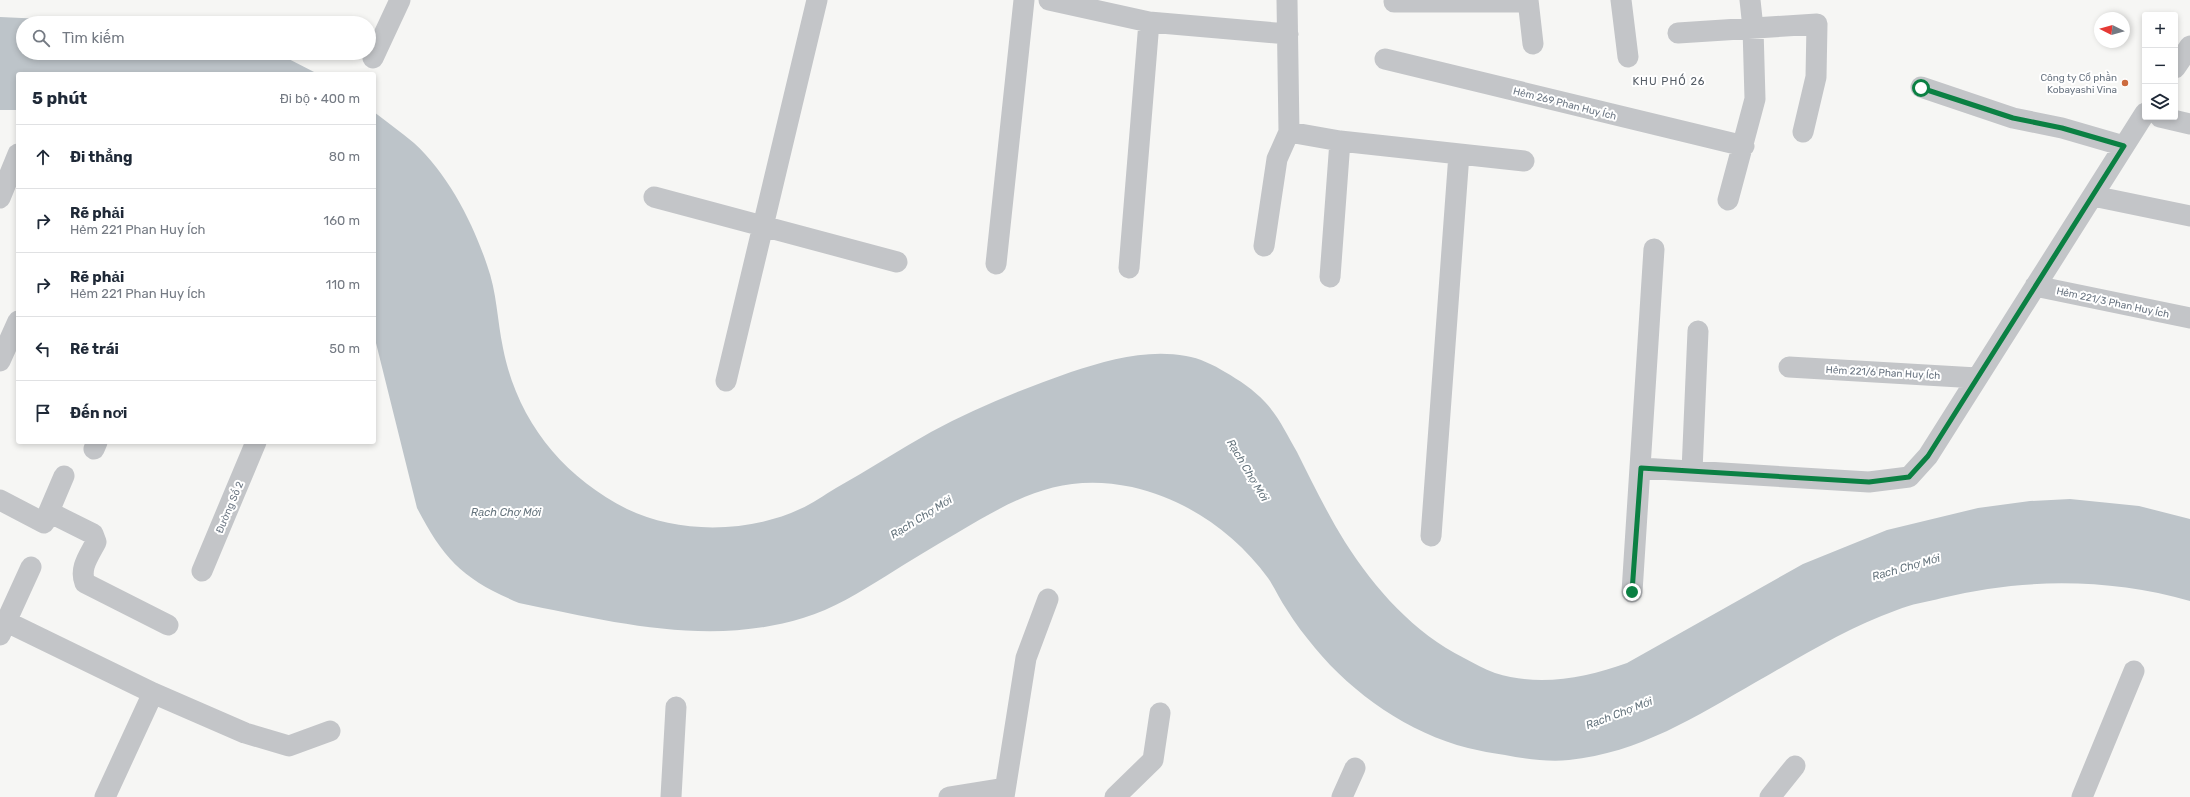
<!DOCTYPE html>
<html lang="vi">
<head>
<meta charset="utf-8">
<style>
  :root { --surface:#fff; --page:#f2f2f3; --text:#1f2937; --muted:#747a83; --line:#e0e1e3 }
  body { margin:0; font-family:Rubik,sans-serif; background:var(--page); color:var(--text) }
  .controls { position:absolute; right:12px; top:12px; display:grid; overflow:hidden; border-radius:4px; box-shadow:0 2px 6px #0003 }
  .controls button { width:36px; height:36px; display:grid; place-items:center; padding:0; border:0; border-bottom:1px solid var(--line); background:var(--surface); color:var(--text); font:20px sans-serif }
  .compass { position:absolute; left:2094px; top:12px; width:36px; height:36px; border-radius:50%; background:var(--surface); box-shadow:0 2px 6px #0003; rotate:276deg }
  .stop { position:absolute; width:12px; height:12px; margin:-9px; border:3px solid #0b8043; border-radius:50%; background:#fff }
  .stop.end { background:#0b8043; border-color:#fff; box-shadow:0 1px 4px #0008 }
  .list { margin:0; padding:0; list-style:none }
  h2 { display:flex; justify-content:space-between; align-items:center; height:52px; margin:0; padding:0 16px; font-size:17px }
  h2 small { font-size:13px; font-weight:400; color:var(--muted) }
  .list li { display:grid; grid-template-columns:26px 1fr auto; gap:12px; align-items:center; box-sizing:border-box; height:64px; padding:0 16px; border-top:1px solid var(--line) }
  .list b { display:block; font-size:15px; white-space:nowrap }
  .list p { margin:0; font-size:13px; white-space:nowrap; color:var(--muted) }
  .list em { font-size:13px; font-style:normal; color:var(--muted) }
  .icon { flex:none; width:22px; height:22px; fill:none; stroke:currentColor; stroke-width:2; stroke-linecap:round; stroke-linejoin:round }
  .map { position:relative; flex:none; width:2190px; height:797px; overflow:hidden }
  .search { position:absolute; background:var(--surface); box-shadow:0 2px 6px #0003; left:16px; top:16px; width:360px; height:44px; display:flex; align-items:center; gap:10px; box-sizing:border-box; padding:0 14px; border-radius:22px; color:var(--muted); font-size:15px }
  .panel { position:absolute; background:var(--surface); box-shadow:0 2px 6px #0003; left:16px; top:72px; width:360px; height:372px; border-radius:4px }
  .map>svg:first-child { display:block }
  .water { fill:#bdc4c9 }
  .lines { fill:none; stroke-linecap:round; stroke-linejoin:round }
  .minor { stroke:#c3c5c8; stroke-width:21 }
  .route { stroke:#0b8043; stroke-width:5 }
  .poi-dot { fill:#cc6b3e; stroke:#fff; stroke-width:1.5 }
  .labels { text-anchor:middle; stroke-width:4; stroke-linejoin:round; paint-order:stroke }
  .poi-label { font-size:10px; fill:#697481; stroke:#fff; text-anchor:end }
  .street-label { font-size:10px; fill:#697481; stroke:#fff }
  .neighbourhood-label { font-size:11px; letter-spacing:1px; fill:#565e67; stroke:#fff }
  .water-label { font-size:11px; font-style:italic; fill:#65747d; stroke:#fff }
</style>
</head>
<body>
<div class="map">
<svg width="2190" height="797" viewBox="0 0 2190 797">
  <rect width="100%" height="100%" fill="#f6f6f4"/>
  <path class="water" d="M 0,17 L 130,23 L 23,23 L 23,53 L 277,53 L 318,74 L 18,74 L 18,110 L 0,110 Z
    M 374,112 C 387,122 401,132 414,143 C 448,174 473,223 487,265 C 497,292 497,320 503,348 C 517,420 562,476 627,509 C 678,534 749,533 800,509 C 812,504 824,495 836,488 C 868,470 899,450 931,432 C 975,408 1023,389 1071,372 C 1108,360 1147,349 1186,356 C 1199,358 1214,365 1225,372 C 1239,380 1254,390 1265,402 C 1279,417 1287,435 1297,452 C 1312,482 1327,513 1345,542 C 1375,589 1414,633 1464,658 C 1474,663 1484,669 1495,673 C 1539,687 1585,678 1627,663 L 1803,564 L 1887,530 L 1978,508 L 2030,501 L 2070,499 L 2139,506 L 2190,519 L 2190,601 C 2108,578 2024,578 1942,598 C 1927,602 1911,604 1897,610 C 1847,628 1802,656 1756,682 C 1697,716 1639,753 1569,760 C 1548,762 1526,759 1505,755 C 1492,753 1480,751 1468,748 C 1409,733 1353,694 1315,648 C 1305,636 1295,623 1287,610 C 1280,600 1275,588 1268,578 C 1235,533 1188,500 1132,487 C 1061,472 1016,498 957,533 C 933,547 909,561 886,576 C 860,592 833,609 803,618 C 709,647 613,622 519,603 C 464,580 444,560 417,508 L 374,335 Z"/>
  <g class="lines">
    <path class="minor" d="M 1049,0 L 1149,22 L 1288,34
      M 1287,0 L 1289,132 L 1340,141 L 1524,161
      M 1528,0 L 1533,44
      M 1621,0 L 1628,57
      M 1394,2 L 1528,2
      M 1678,33 L 1817,24 L 1816,77 L 1803,132
      M 373,58 L 400,0
      M 1385,59 L 1744,146
      M 2175,68 L 2190,46
      M 1921,87 L 2013,118 L 2062,128 L 2124,146
      M 2160,117 L 2190,124
      M 2093,196 L 2190,216
      M 654,197 L 897,262
      M 0,198 L 18,154
      M 1728,200 L 1755,99 L 1753,28 L 1750,0
      M 1264,246 L 1277,159 L 1289,132
      M 996,264 L 1024,0
      M 1129,268 L 1149,22
      M 1330,277 L 1340,141
      M 2035,286 L 2190,318
      M 0,361 L 18,321
      M 1789,367 L 1977,378
      M 726,381 L 817,0
      M 94,449 L 97,442
      M 1641,468 L 1869,482 L 1909,477 L 1928,456 L 2145,113
      M 1692,471 L 1698,331
      M 0,500 L 44,523 L 64,476
      M 49,512 L 93,534 L 96,542 C 89,556 79,568 85,583 L 168,625
      M 1431,536 L 1459,154
      M 202,571 L 256,442
      M 1632,592 L 1654,249
      M 5,621 L 153,693 L 245,733 L 289,746 L 330,731
      M 0,635 L 31,567
      M 105,797 L 153,693
      M 671,797 L 676,707
      M 949,797 L 1005,788
      M 1004,797 L 1026,658 L 1048,599
      M 1115,797 L 1153,760 L 1160,713
      M 1342,797 L 1355,768
      M 1770,797 L 1795,766
      M 2082,797 L 2134,671"/>
  </g>
  <g class="lines">
    <path class="route" d="M 1632,592 L 1641,468 L 1869,482 L 1909,477 L 1928,456 L 2124,146 L 2062,128 L 2013,118 L 1921,88"/>
  </g>
  <circle class="poi-dot" cx="2125" cy="83" r="4"/>
  <g class="labels">
    <g class="poi-label">
      <text x="2117" y="81">Công ty Cổ phần<tspan x="2117" dy="12">Kobayashi Vina</tspan></text>
    </g>
    <g class="street-label">
      <text transform="translate(1565 103) rotate(14)" y="4">Hẻm 269 Phan Huy Ích</text>
      <text transform="translate(2113 302) rotate(12)" y="4">Hẻm 221/3 Phan Huy Ích</text>
      <text transform="translate(1883 372) rotate(3)" y="4">Hẻm 221/6 Phan Huy Ích</text>
      <text transform="translate(229 507) rotate(-67)" y="4">Đường Số 2</text>
    </g>
    <g class="neighbourhood-label">
      <text x="1669" y="85">KHU PHỐ 26</text>
    </g>
    <g class="water-label">
      <text transform="translate(1248 470) rotate(59)" y="4">Rạch Chợ Mới</text>
      <text x="506" y="516">Rạch Chợ Mới</text>
      <text transform="translate(921 517) rotate(-32)" y="4">Rạch Chợ Mới</text>
      <text transform="translate(1906 567) rotate(-16)" y="4">Rạch Chợ Mới</text>
      <text transform="translate(1619 713) rotate(-21)" y="4">Rạch Chợ Mới</text>
    </g>
  </g>
</svg>
<div class="controls">
<button>+</button>
<button>−</button>
<button><svg class="icon" aria-label="layers" viewBox="0 0 24 24"><path d="M12 4l9 5-9 5-9-5zM3 14l9 5 9-5"/></svg></button>
</div>
<svg class="compass" viewBox="-18 -18 36 36"><path d="M0-13l5 13h-10z" fill="#e53935"/><path d="M0 13l5-13h-10z" fill="#747a83"/></svg>
<div class="stop" style="left:1921px;top:88px"></div>
<div class="stop end" style="left:1632px;top:592px"></div>
<div class="search"><svg class="icon" aria-label="search" viewBox="0 0 24 24"><circle cx="10" cy="10" r="6"/><path d="M15 15l6 6"/></svg>Tìm kiếm</div>
<section class="panel">
<h2>5 phút<small>Đi bộ · 400 m</small></h2>
<ul class="list">
<li><svg class="icon" aria-label="ahead" viewBox="0 0 24 24"><path d="M12 20V5M6 11l6-6 6 6"/></svg><div><b>Đi thẳng</b></div><em>80 m</em></li>
<li><svg class="icon" aria-label="right" viewBox="0 0 24 24"><path d="M7 20v-9h11M14 6l5 5-5 5"/></svg><div><b>Rẽ phải</b><p>Hẻm 221 Phan Huy Ích</p></div><em>160 m</em></li>
<li><svg class="icon" aria-label="right" viewBox="0 0 24 24"><path d="M7 20v-9h11M14 6l5 5-5 5"/></svg><div><b>Rẽ phải</b><p>Hẻm 221 Phan Huy Ích</p></div><em>110 m</em></li>
<li><svg class="icon" aria-label="left" viewBox="0 0 24 24"><path d="M17 20v-9H6M10 6l-5 5 5 5"/></svg><div><b>Rẽ trái</b></div><em>50 m</em></li>
<li><svg class="icon" aria-label="arrive" viewBox="0 0 24 24"><path d="M6 21V4h12l-3 4 3 4H6"/></svg><div><b>Đến nơi</b></div></li>
</ul>
</section>
</div>
</body>
</html>
